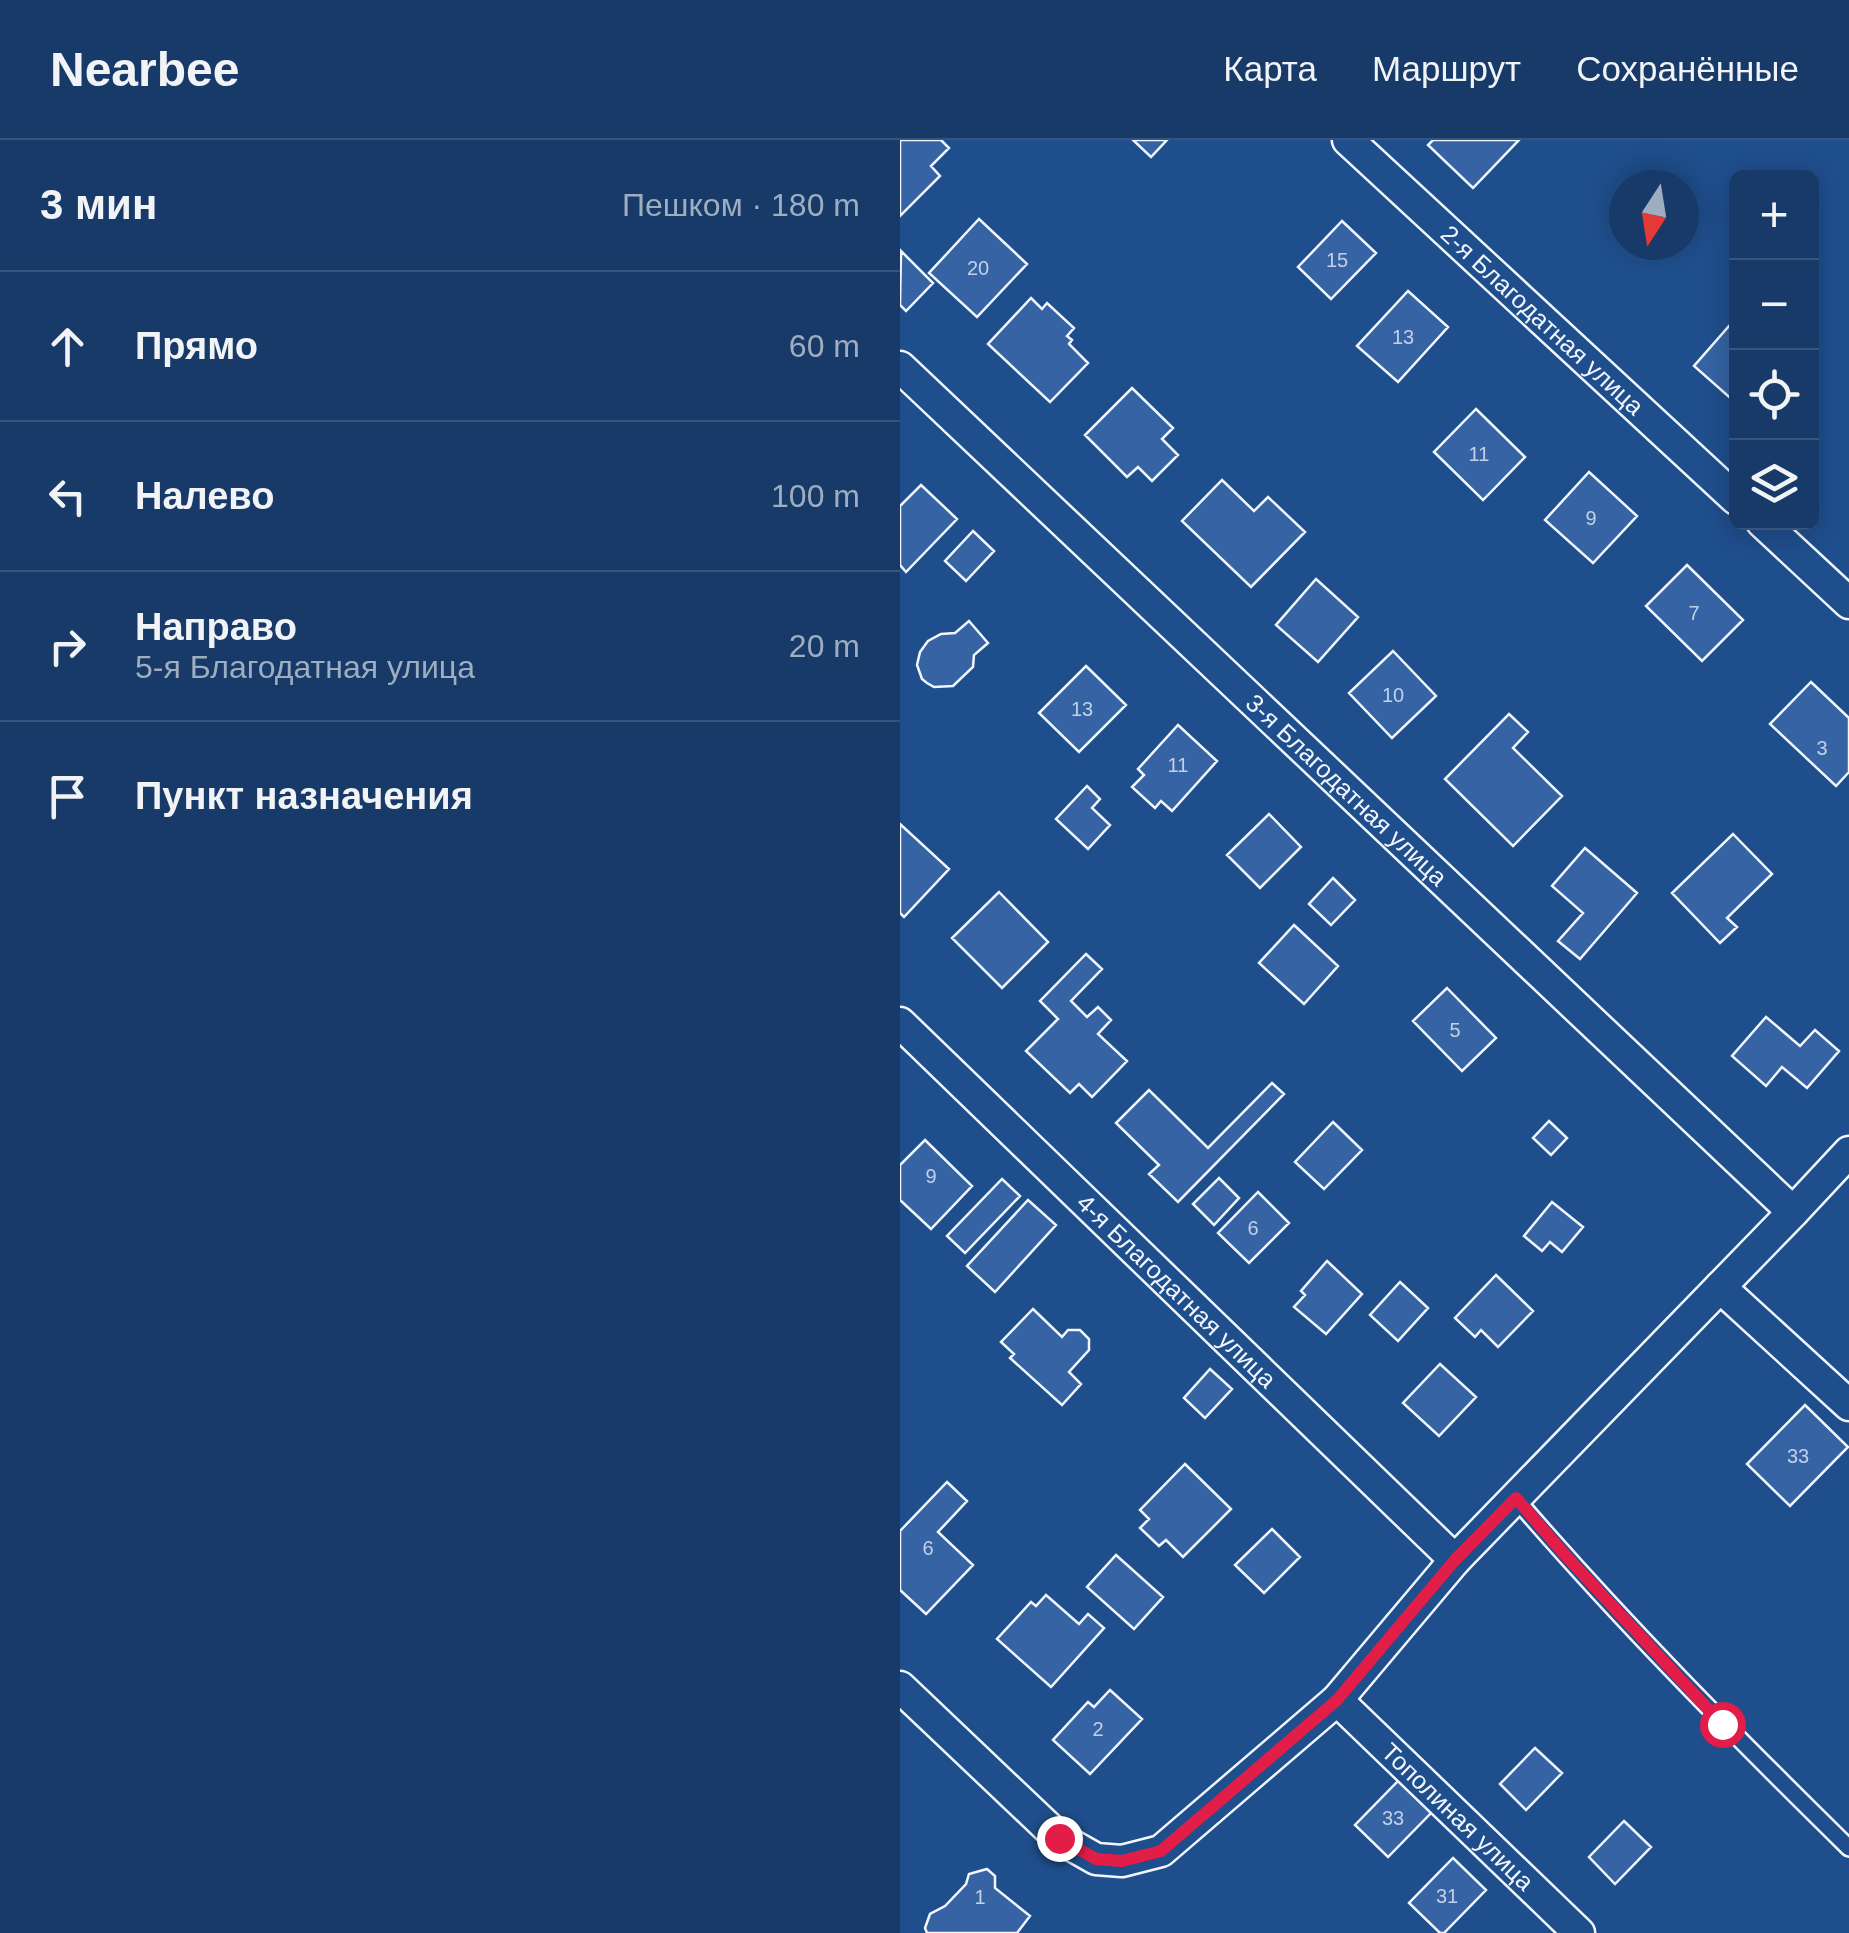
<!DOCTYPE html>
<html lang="ru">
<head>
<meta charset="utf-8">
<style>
  :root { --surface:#173a69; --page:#20416f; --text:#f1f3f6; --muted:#9eadc0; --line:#36547d }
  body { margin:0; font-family:Helvetica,sans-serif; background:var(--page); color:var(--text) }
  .controls { position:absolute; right:30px; top:30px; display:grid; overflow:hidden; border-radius:15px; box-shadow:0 5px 25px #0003 }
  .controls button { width:90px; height:90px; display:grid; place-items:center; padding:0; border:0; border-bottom:2px solid var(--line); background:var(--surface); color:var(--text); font:50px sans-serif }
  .compass { position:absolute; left:709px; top:30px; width:90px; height:90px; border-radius:50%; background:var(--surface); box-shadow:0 5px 25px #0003; rotate:192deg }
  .stop { position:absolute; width:30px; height:30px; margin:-22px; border:8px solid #e11d48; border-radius:50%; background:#fff }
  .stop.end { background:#e11d48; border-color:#fff; box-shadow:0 2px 10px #0008 }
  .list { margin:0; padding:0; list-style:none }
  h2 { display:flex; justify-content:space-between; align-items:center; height:130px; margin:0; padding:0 40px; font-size:42px }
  h2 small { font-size:32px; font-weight:400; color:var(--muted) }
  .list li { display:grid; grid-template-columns:65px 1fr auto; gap:30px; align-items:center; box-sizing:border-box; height:150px; padding:0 40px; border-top:2px solid var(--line) }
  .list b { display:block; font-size:38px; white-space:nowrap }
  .list p { margin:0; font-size:32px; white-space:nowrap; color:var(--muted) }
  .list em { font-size:32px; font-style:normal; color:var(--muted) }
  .icon { flex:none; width:55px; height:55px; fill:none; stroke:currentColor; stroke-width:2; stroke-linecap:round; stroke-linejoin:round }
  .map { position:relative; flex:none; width:949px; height:1793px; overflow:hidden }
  header { display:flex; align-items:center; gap:60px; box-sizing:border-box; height:140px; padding:0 50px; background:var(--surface); border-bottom:2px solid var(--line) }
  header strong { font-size:48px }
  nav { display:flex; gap:55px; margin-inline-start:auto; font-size:35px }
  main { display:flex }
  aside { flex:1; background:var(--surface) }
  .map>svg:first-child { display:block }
  .building { fill:#3563a3; stroke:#f2f6ff; stroke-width:2.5 }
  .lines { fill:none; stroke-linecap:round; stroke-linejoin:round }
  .service-casing { stroke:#f2f6ff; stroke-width:20 }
  .minor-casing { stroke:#f2f6ff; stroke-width:35 }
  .service { stroke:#1f4e8c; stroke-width:15 }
  .minor { stroke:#1f4e8c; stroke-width:30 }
  .route { stroke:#e11d48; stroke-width:12 }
  .labels { text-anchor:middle; stroke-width:8; stroke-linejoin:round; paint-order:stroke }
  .number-label { font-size:20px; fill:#c3d1e8 }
  .street-label { font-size:25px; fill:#f2f6ff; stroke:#1f4e8c }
</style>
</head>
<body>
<header>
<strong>Nearbee</strong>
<nav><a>Карта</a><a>Маршрут</a><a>Сохранённые</a></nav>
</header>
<main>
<aside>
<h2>3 мин<small>Пешком · 180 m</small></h2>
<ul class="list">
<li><svg class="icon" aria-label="ahead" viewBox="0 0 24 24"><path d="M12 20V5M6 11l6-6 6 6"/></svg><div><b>Прямо</b></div><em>60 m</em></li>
<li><svg class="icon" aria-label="left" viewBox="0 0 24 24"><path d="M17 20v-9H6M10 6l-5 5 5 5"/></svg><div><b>Налево</b></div><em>100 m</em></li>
<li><svg class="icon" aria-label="right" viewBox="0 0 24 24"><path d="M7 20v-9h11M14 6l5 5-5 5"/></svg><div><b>Направо</b><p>5-я Благодатная улица</p></div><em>20 m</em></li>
<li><svg class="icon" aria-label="arrive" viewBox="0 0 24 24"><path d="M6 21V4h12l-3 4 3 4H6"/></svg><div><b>Пункт назначения</b></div></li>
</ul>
</aside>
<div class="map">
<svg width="949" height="1793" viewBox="0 0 949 1793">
  <rect width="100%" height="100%" fill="#1f4e8c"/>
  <path class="building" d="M 0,0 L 41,0 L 49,8 L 31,26 L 40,36 L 0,76 Z
    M 233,0 L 267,0 L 251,17 Z
    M 533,0 L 619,0 L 573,48 L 528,5 Z
    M 79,79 L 127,124 L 77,177 L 29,133 Z
    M 442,81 L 476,113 L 431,159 L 398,127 Z
    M 1,111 L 33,143 L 6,171 L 0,165 Z
    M 508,151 L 548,187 L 498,242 L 457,206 Z
    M 131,158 L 142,169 L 147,163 L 174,188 L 167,196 L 172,200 L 169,204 L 188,223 L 150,262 L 88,204 Z
    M 836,178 L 836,263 L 794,226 Z
    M 232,248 L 273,288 L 262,299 L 278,315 L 252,341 L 238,327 L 227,337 L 185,295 Z
    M 576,269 L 625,317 L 583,360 L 534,312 Z
    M 689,332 L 737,376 L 693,423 L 645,380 Z
    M 322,340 L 354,371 L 368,357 L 405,392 L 351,447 L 282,381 Z
    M 21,345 L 57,379 L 6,432 L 0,425 L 0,366 Z
    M 73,391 L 94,411 L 66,441 L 45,421 Z
    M 787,425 L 843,480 L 802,521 L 746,466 Z
    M 416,439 L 458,477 L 418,522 L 376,485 Z
    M 69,481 L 88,503 L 74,515 L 73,527 L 53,546 L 34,547 L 27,543 L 22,539 L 17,525 L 20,512 L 28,501 L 41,494 L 55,493 Z
    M 493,511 L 536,556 L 492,598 L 449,553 Z
    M 186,526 L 226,565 L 179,612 L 139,573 Z
    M 911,542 L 949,578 L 949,632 L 936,646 L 870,584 Z
    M 609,574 L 628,592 L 613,608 L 662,656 L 613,706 L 545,639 Z
    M 278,585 L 317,621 L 272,671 L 261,661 L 255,668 L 232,647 L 244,635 L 238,629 Z
    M 187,646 L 200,659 L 192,668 L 210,685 L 188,709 L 156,679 Z
    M 369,674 L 401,707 L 360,748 L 327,715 Z
    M 0,684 L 49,729 L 4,777 L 0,773 Z
    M 833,694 L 872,734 L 827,778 L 837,787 L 820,803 L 772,753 Z
    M 685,708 L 737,753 L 680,819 L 658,801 L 683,773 L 652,746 Z
    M 433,738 L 455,760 L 431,785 L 409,764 Z
    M 99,752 L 148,802 L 102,848 L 52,798 Z
    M 394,785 L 438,826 L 404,864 L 359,823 Z
    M 186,814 L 202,829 L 171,861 L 187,877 L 198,867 L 211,880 L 198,894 L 227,921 L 192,957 L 179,944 L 170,953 L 126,911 L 158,879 L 140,861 Z
    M 547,848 L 596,898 L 562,931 L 513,881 Z
    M 866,877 L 900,906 L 915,890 L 939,911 L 907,948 L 882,927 L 866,946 L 832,916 Z
    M 372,943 L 384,954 L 278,1062 L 249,1034 L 259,1025 L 216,983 L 249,950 L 308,1008 Z
    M 649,981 L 667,998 L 651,1015 L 633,998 Z
    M 433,982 L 462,1010 L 424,1049 L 395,1022 Z
    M 25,1000 L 72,1046 L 31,1089 L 0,1060 L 0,1025 Z
    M 319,1038 L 339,1058 L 314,1085 L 293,1064 Z
    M 102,1039 L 120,1056 L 65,1113 L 47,1096 Z
    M 358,1052 L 389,1083 L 349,1123 L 318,1093 Z
    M 128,1060 L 156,1085 L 95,1152 L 67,1126 Z
    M 652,1062 L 683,1087 L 662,1112 L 650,1102 L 642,1111 L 624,1096 Z
    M 427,1121 L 462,1154 L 426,1194 L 394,1167 L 405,1155 L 401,1151 Z
    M 596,1135 L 633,1171 L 598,1207 L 581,1190 L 575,1197 L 555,1178 Z
    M 500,1142 L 528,1168 L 498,1201 L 470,1175 Z
    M 133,1169 L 162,1197 L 168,1190 L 180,1190 L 189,1199 L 189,1210 L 169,1232 L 181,1244 L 162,1265 L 110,1218 L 114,1214 L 101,1202 Z
    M 540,1224 L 576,1257 L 539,1296 L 503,1263 Z
    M 310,1229 L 332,1249 L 305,1278 L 284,1258 Z
    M 905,1265 L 948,1307 L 890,1366 L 847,1324 Z
    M 285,1324 L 331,1369 L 283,1417 L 266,1400 L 259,1406 L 240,1388 L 249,1379 L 240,1370 Z
    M 47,1342 L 67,1361 L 38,1392 L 73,1425 L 26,1474 L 0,1450 L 0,1391 Z
    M 372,1389 L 400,1417 L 364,1453 L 335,1425 Z
    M 216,1415 L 263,1457 L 234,1489 L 187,1447 Z
    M 146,1455 L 179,1484 L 188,1474 L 204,1488 L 151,1547 L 97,1499 L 131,1462 L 136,1466 Z
    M 210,1550 L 242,1579 L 190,1634 L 153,1600 L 188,1562 L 194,1567 Z
    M 635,1608 L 662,1633 L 626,1670 L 600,1644 Z
    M 499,1640 L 532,1672 L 488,1717 L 455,1685 Z
    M 724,1681 L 751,1707 L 715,1744 L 689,1717 Z
    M 553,1718 L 586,1750 L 544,1793 L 540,1793 L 509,1763 Z
    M 87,1729 L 95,1736 L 95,1748 L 130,1776 L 117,1793 L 27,1793 L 25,1788 L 30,1774 L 45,1766 L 66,1744 L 69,1734 Z"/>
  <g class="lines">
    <defs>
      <path id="service" d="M 615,1358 C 721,1481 833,1594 949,1708"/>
      <g id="minor">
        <path id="s1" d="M 448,0 L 836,359"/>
        <path id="s2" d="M 0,227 L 893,1072"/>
        <path d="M 862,382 L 949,463"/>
        <path id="s3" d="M 0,883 L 555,1420"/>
        <path d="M 820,1147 L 949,1265"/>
        <path d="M 0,1547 L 159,1698 L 196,1719 L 222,1721 L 261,1711 L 437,1560 L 555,1420 L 893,1072 L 949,1012"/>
        <path id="s4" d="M 437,1560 L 679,1793"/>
      </g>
    </defs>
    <use href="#service" class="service-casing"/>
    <use href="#minor" class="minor-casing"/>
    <use href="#service" class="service"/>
    <use href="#minor" class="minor"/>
  </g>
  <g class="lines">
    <path class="route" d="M 159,1698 L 196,1719 L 222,1721 L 261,1711 L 437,1560 L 555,1420 L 616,1358 L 666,1416 L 822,1584"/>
  </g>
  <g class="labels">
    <g class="number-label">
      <text x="437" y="127">15</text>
      <text x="78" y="135">20</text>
      <text x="503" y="204">13</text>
      <text x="579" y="321">11</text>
      <text x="691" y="385">9</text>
      <text x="794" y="480">7</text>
      <text x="493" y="562">10</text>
      <text x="182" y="576">13</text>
      <text x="922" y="615">3</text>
      <text x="278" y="632">11</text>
      <text x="555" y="897">5</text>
      <text x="31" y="1043">9</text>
      <text x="353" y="1095">6</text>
      <text x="898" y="1323">33</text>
      <text x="28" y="1415">6</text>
      <text x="198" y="1596">2</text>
      <text x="493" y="1685">33</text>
      <text x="547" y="1763">31</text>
      <text x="80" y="1764">1</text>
    </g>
    <g class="street-label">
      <text dy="9" stroke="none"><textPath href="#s1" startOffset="265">2-я Благодатная улица</textPath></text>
      <text dy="9" stroke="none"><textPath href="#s2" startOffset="615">3-я Благодатная улица</textPath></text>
      <text dy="9" stroke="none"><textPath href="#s3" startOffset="385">4-я Благодатная улица</textPath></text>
      <text dy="9" stroke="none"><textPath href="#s4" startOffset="168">Тополиная улица</textPath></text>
    </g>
  </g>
</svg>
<div class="controls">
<button>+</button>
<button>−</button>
<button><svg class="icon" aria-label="locate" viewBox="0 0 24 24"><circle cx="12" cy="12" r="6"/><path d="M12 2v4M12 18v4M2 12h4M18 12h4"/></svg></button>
<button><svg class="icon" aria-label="layers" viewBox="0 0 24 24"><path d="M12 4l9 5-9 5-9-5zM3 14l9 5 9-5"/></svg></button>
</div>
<svg class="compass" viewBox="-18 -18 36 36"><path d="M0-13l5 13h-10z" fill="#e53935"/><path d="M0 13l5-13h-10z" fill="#9eadc0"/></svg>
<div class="stop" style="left:822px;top:1584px"></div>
<div class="stop end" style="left:159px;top:1698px"></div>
</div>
</main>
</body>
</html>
